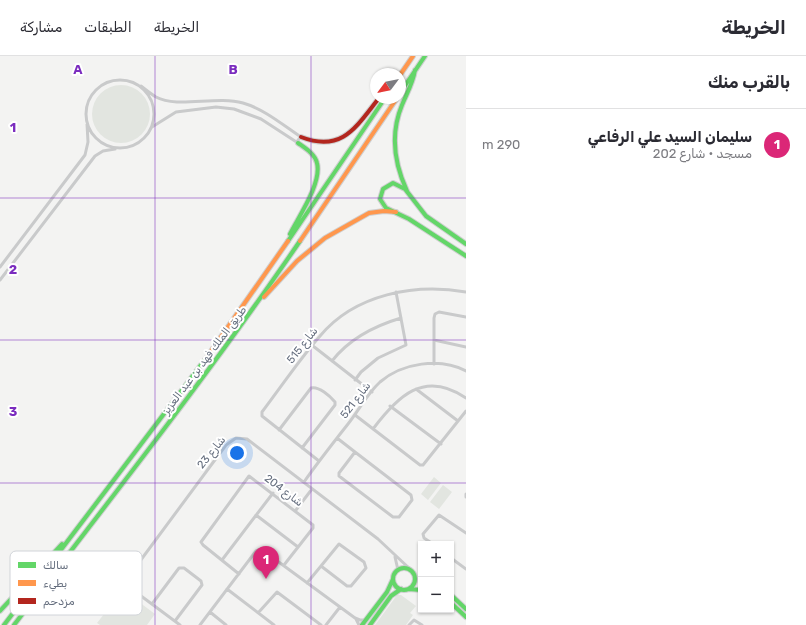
<!DOCTYPE html>
<html lang="ar">
<head>
<meta charset="utf-8">
<style>
  :root { --surface:#fff; --page:#f2f2f3; --text:#2b2b33; --muted:#7c7c81; --line:#e1e1e2; --accent:#db2777 }
  body { margin:0; font-family:Rubik,Cairo,sans-serif; background:var(--page); color:var(--text); direction:rtl }
  .controls { position:absolute; right:12px; bottom:12px; display:grid; overflow:hidden; border-radius:0px; box-shadow:0 1px 3px #0004 }
  .controls button { width:36px; height:36px; display:grid; place-items:center; padding:0; border:0; border-bottom:1px solid var(--line); background:var(--surface); color:var(--text); font:20px sans-serif }
  .compass { position:absolute; left:370px; top:12px; width:36px; height:36px; border-radius:50%; background:var(--surface); box-shadow:0 1px 3px #0004; rotate:238deg }
  .you { position:absolute; left:237px; top:397px; width:14px; height:14px; margin:-10px; border:3px solid #fff; border-radius:50%; background:#1a73e8; box-shadow:0 0 0 6px #1a73e833 }
  .badge { display:grid; place-items:center; width:26px; height:26px; border-radius:50%; background:var(--accent); color:#fff; font-size:13px; font-weight:700 }
  .pin { position:absolute; translate:-50% -33px; filter:drop-shadow(0 1px 2px #0008) }
  .pin::after { content:''; position:absolute; top:21px; width:14px; height:12px; background:inherit; clip-path:polygon(0 0,100% 0,50% 100%) }
  .list { margin:0; padding:0; list-style:none }
  h2 { display:flex; justify-content:space-between; align-items:center; height:52px; margin:0; padding:0 16px; font-size:17px }
  h2 small { font-size:13px; font-weight:400; color:var(--muted) }
  .list li { display:grid; grid-template-columns:26px 1fr auto; gap:12px; align-items:center; box-sizing:border-box; height:72px; padding:0 16px; border-top:1px solid var(--line) }
  .list b { display:block; font-size:15px; white-space:nowrap }
  .list p { margin:0; font-size:13px; white-space:nowrap; color:var(--muted) }
  .list em { font-size:13px; font-style:normal; color:var(--muted) }
  .map { position:relative; flex:none; width:466px; height:569px; overflow:hidden; direction:ltr }
  header { display:flex; align-items:center; gap:24px; box-sizing:border-box; height:56px; padding:0 20px; background:var(--surface); border-bottom:1px solid var(--line) }
  header strong { font-size:19px }
  nav { display:flex; gap:22px; margin-inline-start:auto; font-size:14px }
  main { display:flex }
  aside { flex:1; background:var(--surface) }
  .map>svg:first-child { display:block }
  .green { fill:#e2e5e0 }
  .lines { fill:none; stroke-linecap:round; stroke-linejoin:round }
  .fast-casing { stroke:#cfcfd0; stroke-width:6 }
  .slow-casing { stroke:#cfcfd0; stroke-width:6 }
  .jam-casing { stroke:#cfcfd0; stroke-width:6 }
  .street { stroke:#c9cacb; stroke-width:3 }
  .fast { stroke:#63d668; stroke-width:4 }
  .slow { stroke:#ff974d; stroke-width:4 }
  .jam { stroke:#b3261e; stroke-width:4 }
  .grid { fill:none; stroke:#7b2cbf; stroke-width:1; stroke-opacity:0.55 }
  .labels { text-anchor:middle; stroke-width:4; stroke-linejoin:round; paint-order:stroke }
  .street-label { font-size:11px; fill:#666f7f; stroke:#fff }
  .key { fill:#fff; stroke:#d1d4d9; stroke-width:1 }
  .key-label { font-size:11px; fill:#666f7f }
  .grid-label { font-size:13px; text-anchor:middle; font-weight:bold; fill:#7b2cbf; stroke:#fff; stroke-width:4; stroke-linejoin:round; paint-order:stroke }
</style>
</head>
<body>
<header>
<strong>الخريطة</strong>
<nav><a>الخريطة</a><a>الطبقات</a><a>مشاركة</a></nav>
</header>
<main>
<aside>
<h2>بالقرب منك<small></small></h2>
<ul class="list">
<li><span class="badge">1</span><div><b>سليمان السيد علي الرفاعي</b><p>مسجد · شارع 202</p></div><em>290 m</em></li>
</ul>
</aside>
<div class="map">
<svg width="466" height="569" viewBox="0 0 466 569">
  <rect width="100%" height="100%" fill="#f3f3f2"/>
  <path class="green" d="M92 58a29 29 0 1 1 58 0a29 29 0 1 1-58 0Z
    M 434,421 L 441,427 L 428,444 L 421,438 Z
    M 443,429 L 452,436 L 439,453 L 430,446 Z
    M 123,534 L 155,558 L 147,569 L 100,569 L 97,567 Z
    M 397,539 L 401,539 L 416,550 L 410,557 L 413,559 L 406,569 L 375,569 Z"/>
  <g class="lines">
    <defs>
      <path id="fast" d="M 400,37 L 425,0
        M 407,135 C 394,107 390,78 402,49 C 407,37 413,27 415,14
        M 290,178 C 299,160 322,127 317,107 C 315,98 305,92 298,87
        M 288,185 L 385,42
        M 466,188 L 426,160 L 405,133 L 393,127 L 383,133 L 380,143 L 386,152 L 409,163 L 466,200
        M393 523a11 11 0 1 1 22 0a11 11 0 1 1-22 0Z
        M 409,533 L 421,534
        M 451,539 L 466,553
        M 451,547 L 466,561
        M 0,555 L 62,488
        M 4,569 L 207,301
        M 14,569 C 111,442 210,317 300,185
        M 362,569 L 387,536 L 393,523
        M 370,569 L 391,540 L 401,533"/>
      <path id="slow" d="M 400,19 L 413,0
        M 300,185 L 397,42
        M 264,241 L 297,205 L 325,182 L 369,157 L 384,155 L 396,156
        M 207,301 L 288,185"/>
      <path id="jam" d="M 301,81 C 342,97 356,71 379,42"/>
    </defs>
    <use href="#fast" class="fast-casing"/>
    <use href="#slow" class="slow-casing"/>
    <use href="#jam" class="jam-casing"/>
    <path class="street" d="M86 58a34 34 0 1 1 68 0a34 34 0 1 1-68 0Z
      M 141,30 C 146,34 151,38 156,41 C 178,53 216,39 243,47 C 264,53 283,69 301,81 L 298,84 L 298,87 L 261,63 L 234,53 L 216,51 L 176,56 L 152,71
      M 0,211 L 85,99 L 88,86 L 87,68
      M 0,224 L 95,100 L 103,95 L 115,93
      M 434,284 L 466,291
      M 313,290 L 372,336
      M 332,305 C 349,283 374,270 401,262
      M 434,308 L 434,262 L 435,258 L 439,256 L 466,261
      M 355,324 L 361,316 L 378,302 L 406,289 L 396,236
      M 416,333 L 458,365
      M 390,350 L 441,388
      M 355,359 L 420,409 L 423,409 L 466,355
      M 373,373 C 397,341 424,313 466,342
      M 279,374 L 311,332 C 319,330 330,340 335,346 L 335,349 L 302,392
      M 337,382 L 355,396 L 339,417 L 339,420 L 393,461 L 399,461 L 412,444 L 411,439 L 355,396
      M 319,405 L 262,360 L 262,356 C 281,331 299,304 320,280 C 355,238 415,227 466,236
      M 304,426 C 318,406 333,387 348,368 C 359,354 367,338 380,326 C 402,307 440,301 466,315
      M 466,438 L 466,441
      M 296,454 L 312,433
      M 256,459 L 298,491
      M 433,488 L 424,482 L 423,478 L 439,459 L 466,477
      M 395,501 L 398,514
      M 451,502 L 466,513
      M 222,504 L 273,437
      M 239,518 L 203,489 L 201,486 L 249,420 L 313,469 L 313,472 L 284,509
      M 307,527 L 321,510 L 347,530 L 351,530 L 366,512 L 364,506 L 339,488 L 321,510
      M 227,533 L 274,569
      M 152,548 L 179,512 L 184,512 L 201,525 L 202,529 L 175,565
      M 210,556 L 226,569
      M 258,557 L 277,536 L 321,569
      M 356,563 L 359,569
      M 180,569 L 129,531 L 126,524 L 226,389 L 236,382 L 247,383 L 378,483 L 410,513
      M 200,569 L 256,495 L 261,493 L 355,562 L 360,564 L 366,564
      M 326,569 L 340,551
      M 409,569 L 414,564 L 422,569"/>
    <use href="#fast" class="fast"/>
    <use href="#slow" class="slow"/>
    <use href="#jam" class="jam"/>
  </g>
  <path class="grid" d="M 155,0 L 155,569M 311,0 L 311,569M 0,142 L 466,142M 0,284 L 466,284M 0,427 L 466,427"/>
  <g class="labels">
    <g class="street-label">
      <text transform="translate(302 289) rotate(-52)" y="4">شارع 515</text>
      <text transform="translate(204 304) rotate(-53)" y="4">طريق الملك فهد بن عبد العزيز</text>
      <text transform="translate(355 344) rotate(-53)" y="4">شارع 521</text>
      <text transform="translate(211 396) rotate(-51)" y="4">شارع 23</text>
      <text transform="translate(284 434) rotate(37)" y="4">شارع 204</text>
    </g>
  </g>
  <rect x="10" y="495" width="132" height="64" rx="6" class="key"/>
  <rect x="18" y="506" width="18" height="6" fill="#63d668"/>
  <rect x="18" y="524" width="18" height="6" fill="#ff974d"/>
  <rect x="18" y="542" width="18" height="6" fill="#b3261e"/>
  <g class="key-label">
    <text x="43" y="513">سالك</text>
    <text x="43" y="531">بطيء</text>
    <text x="43" y="549">مزدحم</text>
  </g>
  <g class="grid-label">
    <text x="78" y="18">A</text>
    <text x="233" y="18">B</text>
    <text x="13" y="76">1</text>
    <text x="13" y="218">2</text>
    <text x="13" y="360">3</text>
  </g>
</svg>
<div class="controls">
<button>+</button>
<button>−</button>
</div>
<svg class="compass" viewBox="-18 -18 36 36"><path d="M0-13l5 13h-10z" fill="#e53935"/><path d="M0 13l5-13h-10z" fill="#7c7c81"/></svg>
<div class="you"></div>
<div class="pin badge" style="left:266px;top:523px">1</div>
</div>
</main>
</body>
</html>
